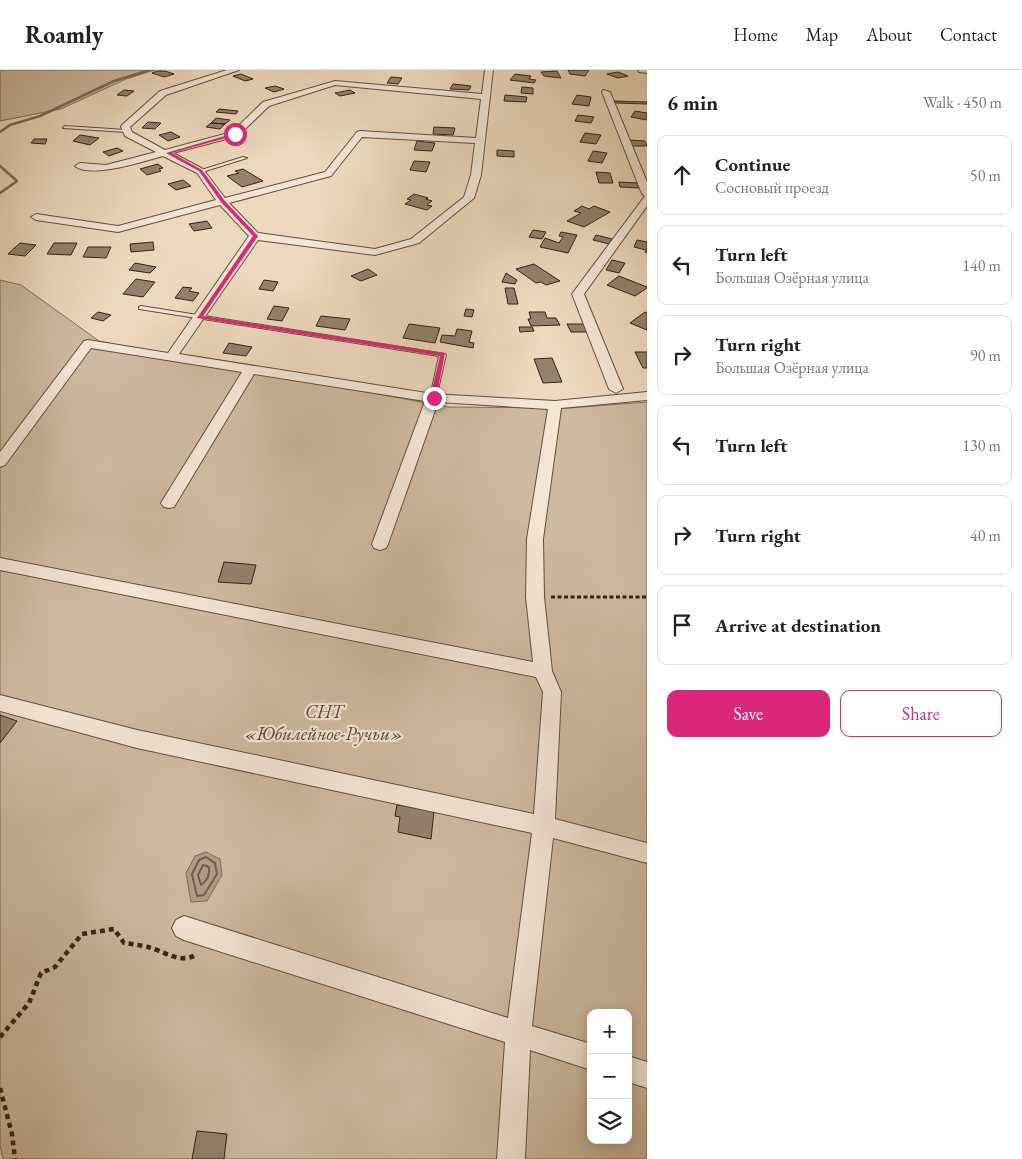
<!DOCTYPE html>
<html lang="en">
<head>
<meta charset="utf-8">
<style>
  :root { --surface:#fff; --page:#f2f2f2; --text:#222; --muted:#767676; --line:#e0e0e0; --accent:#db2777 }
  body { margin:0; font-family:"EB Garamond",serif; background:var(--page); color:var(--text) }
  .controls { position:absolute; right:15px; bottom:15px; display:grid; overflow:hidden; border-radius:10px; box-shadow:0 2px 12px #0003 }
  .controls button { width:45px; height:45px; display:grid; place-items:center; padding:0; border:0; border-bottom:1px solid var(--line); background:var(--surface); color:var(--text); font:25px sans-serif }
  .stop { position:absolute; width:15px; height:15px; margin:-11px; border:4px solid #db2777; border-radius:50%; background:#fff }
  .stop.end { background:#db2777; border-color:#fff; box-shadow:0 1px 5px #0008 }
  .list { margin:0; padding:0; list-style:none }
  h2 { display:flex; justify-content:space-between; align-items:center; height:65px; margin:0; padding:0 20px; font-size:21px }
  h2 small { font-size:16px; font-weight:400; color:var(--muted) }
  .list li { display:grid; grid-template-columns:32px 1fr auto; gap:15px; align-items:center; box-sizing:border-box; height:80px; margin:0 10px 10px; padding:0 10px; border:1px solid var(--line); border-radius:10px }
  .list b { display:block; font-size:19px; white-space:nowrap }
  .list p { margin:0; font-size:16px; white-space:nowrap; color:var(--muted) }
  .list em { font-size:16px; font-style:normal; color:var(--muted) }
  .actions { display:flex; gap:10px; padding:15px 20px }
  .actions a { flex:1; padding:11px 0; border:1px solid var(--accent); border-radius:10px; text-align:center; font-size:18px; color:var(--accent) }
  .actions .main { background:var(--accent); color:#fff }
  .icon { flex:none; width:28px; height:28px; fill:none; stroke:currentColor; stroke-width:2; stroke-linecap:round; stroke-linejoin:round }
  .map { position:relative; flex:none; width:647px; height:1089px; overflow:hidden }
  header { display:flex; align-items:center; gap:30px; box-sizing:border-box; height:70px; padding:0 25px; background:var(--surface); border-bottom:1px solid var(--line) }
  header strong { font-size:24px }
  nav { display:flex; gap:28px; margin-inline-start:auto; font-size:18px }
  main { display:flex }
  aside { flex:1; background:var(--surface) }
  .map>svg:first-child { display:block }
  .green { fill:#cdbaa0; stroke:#806e5a; fill-rule:evenodd }
  .water { fill:#ad9b84; stroke:#7c6b57 }
  .lines { fill:none; stroke-linecap:round; stroke-linejoin:round }
  .shore { stroke:#705f4c; stroke-width:2 }
  .stream { stroke:#7c6b57; stroke-width:2.5 }
  .building { fill:#93826c; stroke:#322314 }
  .lane-casing { stroke:#61503e; stroke-width:2 }
  .street-casing { stroke:#61503e; stroke-width:2 }
  .path-far1 { stroke:#322314; stroke-width:3; stroke-dasharray:4 2.5; stroke-linecap:butt }
  .path { stroke:#322314; stroke-width:4.5; stroke-dasharray:5 4; stroke-linecap:butt }
  .lane { fill:#f3e6d4; fill-rule:evenodd }
  .street { fill:#f3e6d4; fill-rule:evenodd }
  .route { fill:#db2777 }
  .labels { text-anchor:middle; stroke-width:4.5; stroke-linejoin:round; paint-order:stroke }
  .park-label { font-size:19px; font-style:italic; fill:#594937; stroke:#f3e6d4 }
</style>
</head>
<body>
<header>
<strong>Roamly</strong>
<nav><a>Home</a><a>Map</a><a>About</a><a>Contact</a></nav>
</header>
<main>
<div class="map">
<svg width="647" height="1089" viewBox="0 0 647 1089">
  <rect width="100%" height="100%" fill="#edd9bd"/>
  <filter id="stains"><feTurbulence type="fractalNoise" baseFrequency=".004" numOctaves="4"/><feColorMatrix values="0 0 0 0 .2 0 0 0 0 .09 0 0 0 0 .02 0 0 0 .5 -.17"/></filter>
  <radialGradient id="worn" r=".72"><stop offset=".6" stop-color="#630" stop-opacity="0"/><stop offset="1" stop-color="#630" stop-opacity=".3"/></radialGradient>
  <path class="green" d="M 0,0 L 155,0 L 126,9 L 61,39 L 0,51 Z
    M 0,210 L 21,215 L 99,271 L 142,280 L 448,337 L 569,338 L 647,332 L 647,1089 L 3,1089 L 0,1075 ZM 591,943 L 628,943 L 628,1070 L 591,1070 Z"/>
  <path class="water" d="M 206,782 L 220,789 L 222,805 L 207,831 L 191,832 L 186,803 L 195,786 Z"/>
  <g class="lines">
    <path class="shore" d="M 206,787 L 215,793 L 217,804 L 204,825 L 197,826 L 192,804 L 199,790 Z
      M 203,795 L 209,797 C 210,805 207,811 201,815 L 198,805 Z"/>
    <path class="stream" d="M 0,62 L 10,55 L 40,46 L 114,11 L 150,0
      M 0,96 L 17,111 L 0,123"/>
  </g>
  <path class="building" d="M 568,0 L 589,0 L 585,6 L 570,4 Z
    M 157,1 L 165,1 L 174,4 L 164,7 L 152,3 Z
    M 557,1 L 561,8 L 544,6 L 541,2 Z
    M 618,2 L 628,6 L 618,8 L 607,4 Z
    M 241,4 L 253,9 L 245,11 L 233,6 Z
    M 515,4 L 531,6 L 529,9 L 536,10 L 534,13 L 510,10 Z
    M 391,7 L 402,8 L 398,14 L 387,13 Z
    M 453,14 L 471,16 L 469,20 L 450,19 Z
    M 275,16 L 284,19 L 274,22 L 265,18 Z
    M 522,17 L 533,18 L 533,24 L 521,23 Z
    M 124,20 L 134,21 L 127,26 L 117,25 Z
    M 350,20 L 355,23 L 340,26 L 335,23 Z
    M 505,25 L 527,27 L 526,32 L 504,31 Z
    M 577,25 L 591,27 L 589,36 L 572,34 Z
    M 613,31 L 647,32 L 647,34 L 615,33 Z
    M 219,39 L 238,41 L 236,44 L 216,42 Z
    M 635,41 L 647,43 L 647,50 L 631,47 Z
    M 578,45 L 594,47 L 591,53 L 575,51 Z
    M 216,48 L 230,50 L 225,54 L 211,53 Z
    M 148,52 L 161,53 L 155,59 L 142,58 Z
    M 211,53 L 225,54 L 220,59 L 206,57 Z
    M 434,57 L 455,58 L 453,65 L 433,64 Z
    M 171,62 L 180,67 L 168,71 L 159,65 Z
    M 585,63 L 601,65 L 596,74 L 580,72 Z
    M 80,65 L 99,68 L 90,75 L 73,71 Z
    M 34,69 L 47,69 L 45,74 L 31,73 Z
    M 630,70 L 645,71 L 647,76 L 632,76 Z
    M 417,71 L 435,73 L 432,81 L 414,80 Z
    M 117,78 L 123,81 L 109,86 L 103,82 Z
    M 497,80 L 514,81 L 514,87 L 497,86 Z
    M 593,81 L 607,83 L 602,93 L 588,91 Z
    M 414,91 L 430,92 L 426,102 L 410,100 Z
    M 158,94 L 163,98 L 159,99 L 161,101 L 147,105 L 140,99 Z
    M 243,99 L 263,111 L 242,117 L 227,106 L 239,103 L 235,101 Z
    M 596,102 L 610,103 L 613,113 L 599,113 Z
    M 183,110 L 191,116 L 176,120 L 168,114 Z
    M 619,112 L 637,113 L 639,118 L 620,117 Z
    M 414,124 L 428,128 L 426,129 L 432,131 L 427,135 L 432,136 L 427,140 L 405,134 L 411,130 L 407,129 Z
    M 582,136 L 589,139 L 594,136 L 610,142 L 584,157 L 567,151 L 581,143 L 574,141 Z
    M 207,151 L 212,158 L 194,161 L 189,154 Z
    M 533,160 L 546,162 L 542,169 L 529,167 Z
    M 561,162 L 577,165 L 568,183 L 540,177 L 545,168 L 559,173 L 563,167 L 559,166 Z
    M 596,165 L 612,169 L 609,174 L 593,170 Z
    M 637,170 L 647,172 L 647,183 L 645,182 L 646,180 L 634,177 Z
    M 153,172 L 154,180 L 131,182 L 130,174 Z
    M 20,173 L 36,175 L 25,186 L 8,184 Z
    M 54,173 L 77,173 L 71,185 L 47,184 Z
    M 88,177 L 111,177 L 106,188 L 83,187 Z
    M 612,190 L 625,193 L 619,203 L 606,200 Z
    M 135,193 L 156,197 L 150,203 L 129,200 Z
    M 534,194 L 560,211 L 546,215 L 541,212 L 536,213 L 516,199 Z
    M 368,199 L 377,205 L 361,211 L 351,206 Z
    M 506,203 L 517,210 L 515,214 L 502,212 Z
    M 619,206 L 647,217 L 647,218 L 635,226 L 607,215 Z
    M 136,209 L 155,212 L 143,227 L 123,224 Z
    M 264,210 L 278,212 L 273,221 L 259,219 Z
    M 183,217 L 192,218 L 189,221 L 199,223 L 193,231 L 175,228 Z
    M 505,218 L 514,218 L 518,234 L 508,234 Z
    M 274,236 L 289,238 L 282,251 L 267,249 Z
    M 466,239 L 474,240 L 472,247 L 464,246 Z
    M 98,242 L 111,245 L 103,251 L 91,248 Z
    M 529,242 L 545,242 L 547,248 L 556,248 L 560,255 L 531,256 L 528,249 L 531,249 Z
    M 645,242 L 647,243 L 647,260 L 630,253 Z
    M 321,246 L 350,249 L 345,260 L 316,256 Z
    M 409,254 L 440,258 L 435,273 L 403,268 Z
    M 567,254 L 584,254 L 588,262 L 571,262 Z
    M 519,257 L 532,257 L 534,261 L 520,262 Z
    M 457,259 L 472,261 L 469,272 L 474,273 L 473,278 L 440,272 L 442,265 L 455,266 Z
    M 229,273 L 252,277 L 246,286 L 223,283 Z
    M 635,282 L 647,282 L 647,298 L 643,298 Z
    M 552,288 L 562,312 L 543,313 L 534,289 Z
    M 224,492 L 256,495 L 251,514 L 218,512 Z
    M 0,645 L 17,651 L 0,673 Z
    M 397,735 L 434,741 L 431,769 L 398,762 L 400,747 L 395,746 Z
    M 197,1061 L 227,1064 L 224,1089 L 192,1089 Z"/>
  <g class="lines">
    <defs>
      <path id="lane" d="M 65,56 L 126,60 L 128,61 L 126,62 L 63,58 Z
        M 243,87 L 247,88 L 202,102 L 198,101 Z
        M 141,236 L 445,284 L 446,285 L 436,328 L 433,330 L 430,328 L 439,286 L 139,239 L 139,237 Z"/>
      <path id="street" d="M 227,0 L 239,0 L 166,25 L 130,57 L 132,62 L 165,80 L 232,62 L 263,32 L 335,11 L 482,24 L 485,0 L 493,0 L 481,105 L 474,128 L 419,173 L 375,185 L 258,170 L 179,284 L 433,324 L 555,331 L 647,322 L 647,330 L 561,338 L 543,469 L 544,527 L 552,601 L 561,622 L 555,749 L 647,773 L 647,793 L 553,768 L 532,956 L 591,974 L 591,1000 L 530,980 L 525,1089 L 497,1089 L 505,972 L 184,870 L 176,866 L 172,858 L 176,850 L 184,846 L 508,948 L 532,763 L 137,678 L 0,641 L 0,625 L 137,660 L 534,744 L 543,622 L 536,607 L 0,500 L 0,488 L 533,592 L 526,527 L 527,469 L 548,339 L 438,332 L 388,474 L 386,478 L 380,480 L 374,478 L 372,474 L 425,331 L 254,304 L 174,437 L 169,438 L 164,437 L 161,433 L 242,302 L 91,278 L 5,395 L 0,397 L 0,382 L 84,271 L 88,270 L 168,283 L 249,166 L 220,135 L 118,162 L 36,150 L 31,147 L 36,144 L 118,156 L 216,130 L 197,103 L 163,86 C 144,91 91,109 75,96 L 80,93 L 106,95 L 156,82 L 125,66 L 121,57 L 122,55 L 160,21 ZM 335,15 L 481,29 L 476,68 L 360,61 L 357,62 L 325,102 L 225,128 L 203,99 L 173,83 L 238,66 L 269,36 ZM 362,67 L 475,73 L 471,105 L 464,127 L 411,169 L 375,179 L 258,163 L 229,133 L 331,106 Z
        M 638,0 L 647,0 L 647,3 L 639,2 Z
        M 603,20 L 610,22 L 647,112 L 647,136 L 584,224 L 623,319 L 616,323 L 609,319 L 572,224 L 645,126 L 642,124 L 602,22 Z
        M 628,986 L 647,992 L 647,1018 L 628,1012 Z"/>
    </defs>
    <use href="#lane" class="lane-casing"/>
    <use href="#street" class="street-casing"/>
    <path class="path-far1" d="M 551,527 L 647,527"/>
    <path class="path" d="M 0,967 L 29,933 L 41,903 L 55,897 L 82,864 L 114,859 L 124,873 C 132,874 140,875 148,877 C 163,881 182,895 197,884
      M 0,1018 L 12,1064 L 15,1089"/>
    <use href="#lane" class="lane"/>
    <use href="#street" class="street"/>
  </g>
  <path class="route" d="M 235,63 L 237,65 L 172,83 L 202,100 L 224,130 L 258,166 L 203,246 L 445,283 L 436,329 L 430,328 L 440,286 L 197,248 L 253,166 L 221,132 L 199,101 L 166,83 Z"/>
  <g class="labels">
    <g class="park-label">
      <text x="324" y="648">СНТ<tspan x="324" dy="22">«Юбилейное-Ручьи»</tspan></text>
    </g>
  </g>
  <rect width="100%" height="100%" filter="url(#stains)"/>
  <rect width="100%" height="100%" fill="url(#worn)"/>
</svg>
<div class="controls">
<button>+</button>
<button>−</button>
<button><svg class="icon" aria-label="layers" viewBox="0 0 24 24"><path d="M12 4l9 5-9 5-9-5zM3 14l9 5 9-5"/></svg></button>
</div>
<div class="stop" style="left:235px;top:64px"></div>
<div class="stop end" style="left:434px;top:328px"></div>
</div>
<aside>
<h2>6 min<small>Walk · 450 m</small></h2>
<ul class="list">
<li><svg class="icon" aria-label="ahead" viewBox="0 0 24 24"><path d="M12 20V5M6 11l6-6 6 6"/></svg><div><b>Continue</b><p>Сосновый проезд</p></div><em>50 m</em></li>
<li><svg class="icon" aria-label="left" viewBox="0 0 24 24"><path d="M17 20v-9H6M10 6l-5 5 5 5"/></svg><div><b>Turn left</b><p>Большая Озёрная улица</p></div><em>140 m</em></li>
<li><svg class="icon" aria-label="right" viewBox="0 0 24 24"><path d="M7 20v-9h11M14 6l5 5-5 5"/></svg><div><b>Turn right</b><p>Большая Озёрная улица</p></div><em>90 m</em></li>
<li><svg class="icon" aria-label="left" viewBox="0 0 24 24"><path d="M17 20v-9H6M10 6l-5 5 5 5"/></svg><div><b>Turn left</b></div><em>130 m</em></li>
<li><svg class="icon" aria-label="right" viewBox="0 0 24 24"><path d="M7 20v-9h11M14 6l5 5-5 5"/></svg><div><b>Turn right</b></div><em>40 m</em></li>
<li><svg class="icon" aria-label="arrive" viewBox="0 0 24 24"><path d="M6 21V4h12l-3 4 3 4H6"/></svg><div><b>Arrive at destination</b></div></li>
</ul>
<div class="actions"><a class="main">Save</a><a>Share</a></div>
</aside>
</main>
</body>
</html>
